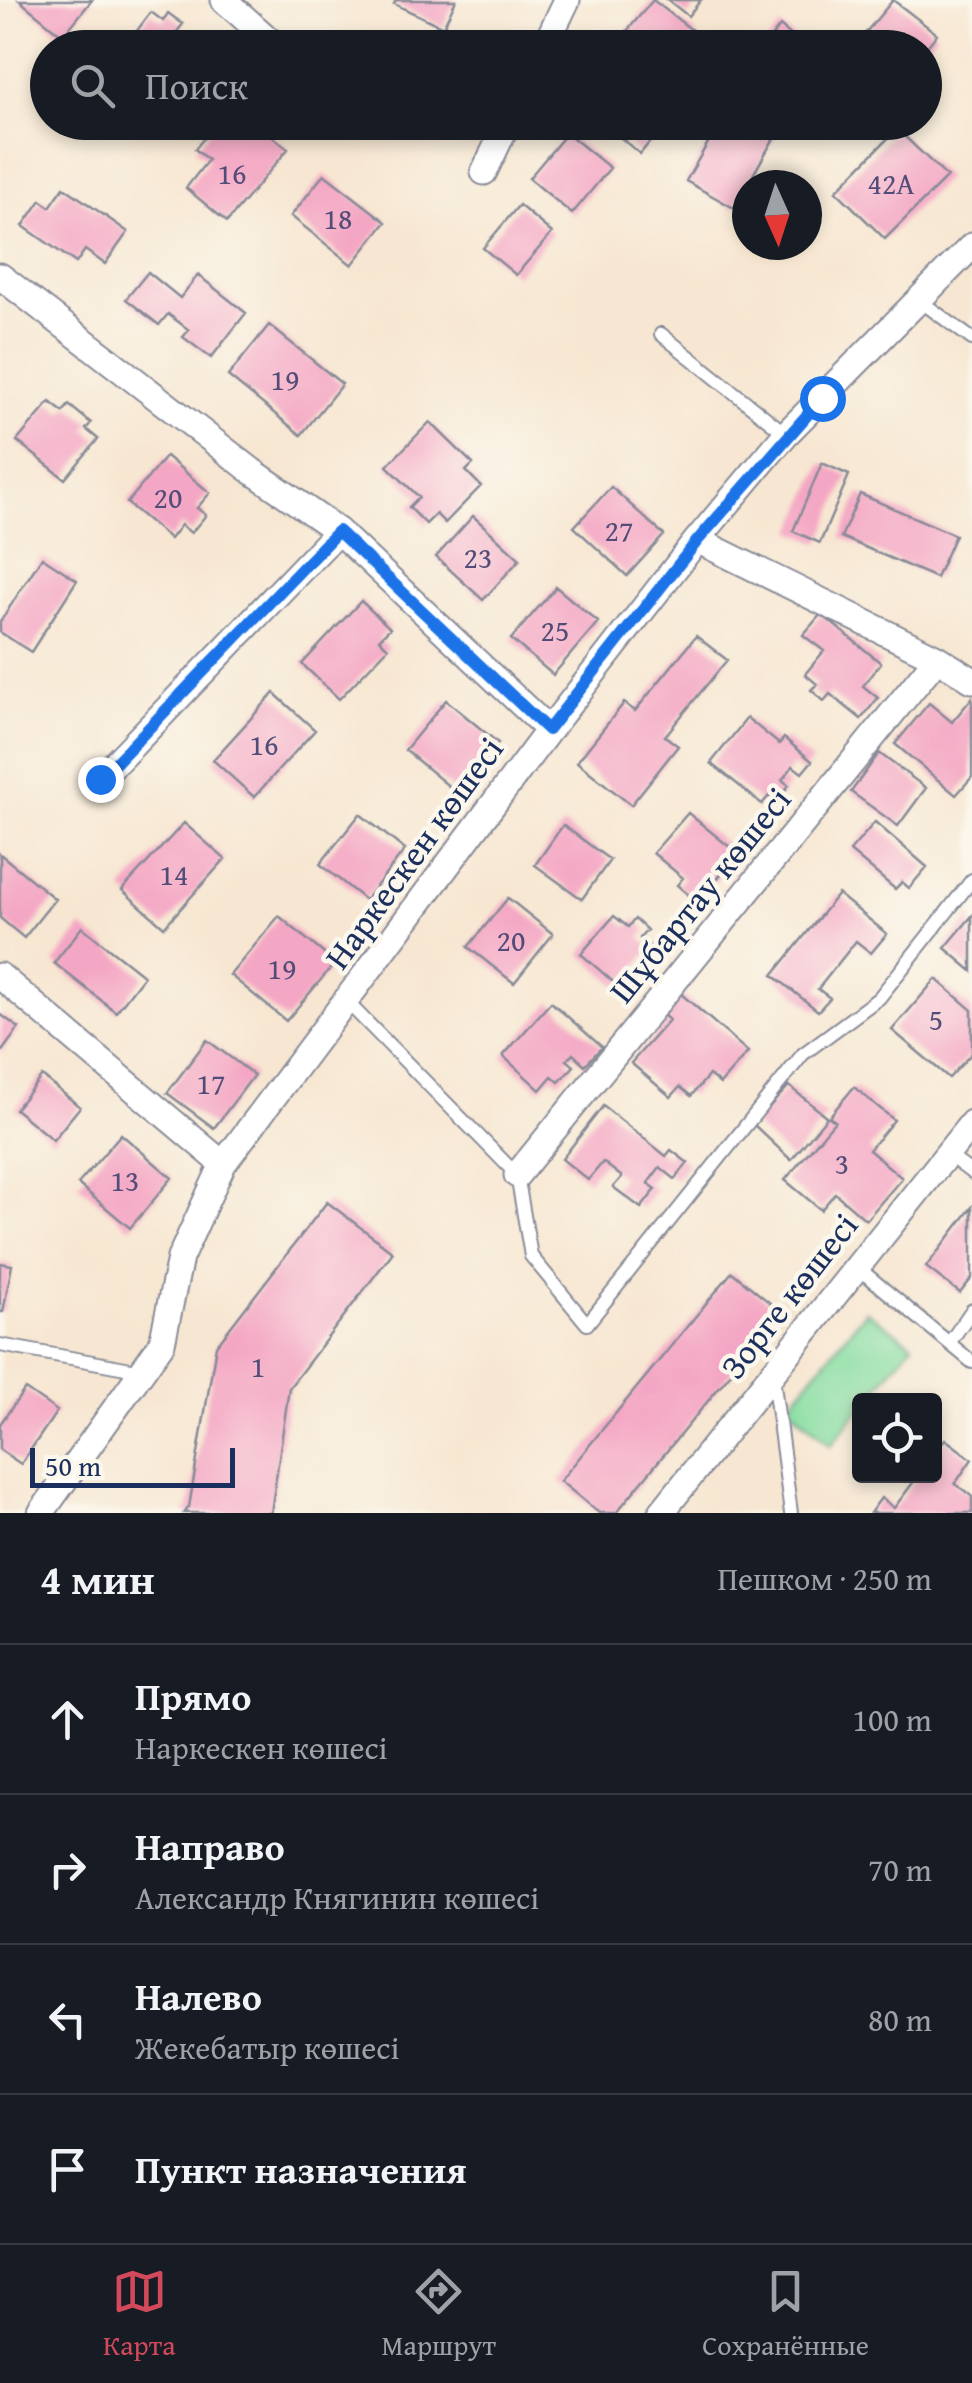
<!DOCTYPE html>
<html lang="ru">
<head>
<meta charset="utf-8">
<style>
  :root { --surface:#171b24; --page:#242831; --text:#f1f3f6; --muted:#9ea1a6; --line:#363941; --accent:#d1495b }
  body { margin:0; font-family:"Gentium Book Plus",serif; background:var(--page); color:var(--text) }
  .controls { position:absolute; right:30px; bottom:30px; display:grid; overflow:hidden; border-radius:10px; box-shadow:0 5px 15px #0003 }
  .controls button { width:90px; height:90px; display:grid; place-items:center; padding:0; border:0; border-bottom:2px solid var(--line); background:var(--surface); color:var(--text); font:50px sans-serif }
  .compass { position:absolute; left:732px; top:170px; width:90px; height:90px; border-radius:50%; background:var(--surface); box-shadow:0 5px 15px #0003; rotate:177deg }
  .scale { position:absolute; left:30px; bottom:25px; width:205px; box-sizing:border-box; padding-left:10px; border:5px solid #1b2f5e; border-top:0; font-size:28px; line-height:35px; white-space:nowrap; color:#1b2f5e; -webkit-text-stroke:8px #fbf7ec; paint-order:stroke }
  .stop { position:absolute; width:30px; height:30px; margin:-22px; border:8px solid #1a73e8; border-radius:50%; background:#fff }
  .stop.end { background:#1a73e8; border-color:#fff; box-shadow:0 2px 10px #0008 }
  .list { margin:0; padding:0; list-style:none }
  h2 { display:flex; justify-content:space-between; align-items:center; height:130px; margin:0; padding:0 40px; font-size:42px }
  h2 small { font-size:32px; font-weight:400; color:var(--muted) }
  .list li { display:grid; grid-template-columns:65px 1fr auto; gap:30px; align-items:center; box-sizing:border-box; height:150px; padding:0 40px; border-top:2px solid var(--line) }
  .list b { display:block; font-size:38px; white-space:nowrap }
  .list p { margin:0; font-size:32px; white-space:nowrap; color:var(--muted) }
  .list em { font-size:32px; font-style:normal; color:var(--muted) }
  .icon { flex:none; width:55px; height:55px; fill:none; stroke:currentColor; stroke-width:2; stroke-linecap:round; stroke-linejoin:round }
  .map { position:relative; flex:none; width:972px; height:1513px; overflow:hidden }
  .search { position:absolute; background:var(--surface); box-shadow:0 5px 15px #0003; left:30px; right:30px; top:30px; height:110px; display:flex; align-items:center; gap:25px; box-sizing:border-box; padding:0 35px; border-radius:55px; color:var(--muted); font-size:38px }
  .sheet { height:730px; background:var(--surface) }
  nav { display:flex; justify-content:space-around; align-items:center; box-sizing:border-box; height:140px; border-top:2px solid var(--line); background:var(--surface); font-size:28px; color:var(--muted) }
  nav a { display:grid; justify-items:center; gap:5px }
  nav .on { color:var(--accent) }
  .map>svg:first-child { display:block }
  .green { fill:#87dda1; stroke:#518680; stroke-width:2.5 }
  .building { fill:#f4a7c4 }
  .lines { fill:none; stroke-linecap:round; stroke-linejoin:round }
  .service-casing { stroke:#898b98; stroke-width:16 }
  .minor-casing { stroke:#898b98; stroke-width:29 }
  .service { stroke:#fff; stroke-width:12 }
  .minor { stroke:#fff; stroke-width:25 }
  .route { stroke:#1a73e8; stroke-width:12 }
  .labels { text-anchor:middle; stroke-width:9; stroke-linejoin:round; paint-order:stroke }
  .number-label { font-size:30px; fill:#514d78 }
  .street-label { font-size:35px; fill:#1b2f5e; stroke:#fbf7ec }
</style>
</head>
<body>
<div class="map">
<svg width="972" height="1513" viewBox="0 0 972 1513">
  <rect width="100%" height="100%" fill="#fbf7ec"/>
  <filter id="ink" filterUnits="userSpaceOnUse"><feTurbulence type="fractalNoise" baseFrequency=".01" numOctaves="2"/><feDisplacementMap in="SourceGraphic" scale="20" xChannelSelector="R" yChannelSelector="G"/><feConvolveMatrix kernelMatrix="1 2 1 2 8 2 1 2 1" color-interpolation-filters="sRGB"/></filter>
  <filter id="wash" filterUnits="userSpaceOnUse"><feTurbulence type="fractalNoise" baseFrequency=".0048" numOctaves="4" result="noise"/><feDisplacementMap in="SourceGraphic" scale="40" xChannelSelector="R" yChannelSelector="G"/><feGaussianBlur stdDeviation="2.25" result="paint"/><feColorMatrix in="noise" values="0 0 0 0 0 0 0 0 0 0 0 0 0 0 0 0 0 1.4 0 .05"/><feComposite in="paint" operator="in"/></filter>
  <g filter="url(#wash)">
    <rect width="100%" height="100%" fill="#f7e7d2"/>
    <path class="green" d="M 866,1311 L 913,1344 L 867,1400 L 860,1400 L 859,1410 L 831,1445 L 788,1406 Z"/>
    <g id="blocks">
      <path class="building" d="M 19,0 L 92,0 L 63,36 Z
        M 396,0 L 456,0 L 443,27 L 394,4 Z
        M 653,0 L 697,34 L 686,48 L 622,48 L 617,43 Z
        M 668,0 L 701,0 L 688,16 Z
        M 893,0 L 937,34 L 926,48 L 862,48 L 857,43 Z
        M 151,12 L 163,21 L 168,13 L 183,24 L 167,45 L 170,48 L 124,48 Z
        M 780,26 L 806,48 L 763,48 Z
        M 217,122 L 255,122 L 288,149 L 227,222 L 186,188 L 208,160 L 195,149 Z
        M 602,122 L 666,122 L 640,154 Z
        M 720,122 L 781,126 L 734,208 L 686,181 Z
        M 897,129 L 947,177 L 885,239 L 836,191 Z
        M 567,133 L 610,168 L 572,214 L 529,178 Z
        M 324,174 L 386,222 L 352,265 L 291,216 Z
        M 64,187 L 128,232 L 105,264 L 85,250 L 76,263 L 23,226 L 41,200 L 50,207 Z
        M 519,205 L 552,233 L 516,275 L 483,248 Z
        M 148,272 L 180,298 L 198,275 L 246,313 L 211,358 L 183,337 L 189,330 L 168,314 L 159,325 L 126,299 Z
        M 269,325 L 342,384 L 301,435 L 228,376 Z
        M 50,402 L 63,412 L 69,405 L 91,423 L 86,429 L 98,439 L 65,479 L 17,441 Z
        M 430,422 L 473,464 L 466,471 L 481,486 L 445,523 L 436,514 L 426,524 L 409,507 L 419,497 L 387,466 Z
        M 166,456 L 210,493 L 197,508 L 206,515 L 191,533 L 181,525 L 170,539 L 127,503 Z
        M 822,463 L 849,475 L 820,543 L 793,531 Z
        M 611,487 L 664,535 L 627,576 L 574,527 Z
        M 860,494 L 955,535 L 936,578 L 841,537 Z
        M 473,516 L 520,559 L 483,600 L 436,557 Z
        M 42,557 L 77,580 L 31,652 L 0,632 L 0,622 Z
        M 556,587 L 598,622 L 553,675 L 511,639 Z
        M 361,601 L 390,628 L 379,639 L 388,648 L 339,699 L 302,664 Z
        M 821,614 L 881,663 L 863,686 L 878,698 L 861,719 L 830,694 L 824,701 L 811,690 L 817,684 L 805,674 L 824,651 L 803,635 Z
        M 696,636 L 727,660 L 665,736 L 678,746 L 631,805 L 577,762 L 624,703 L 635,711 Z
        M 274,693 L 315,730 L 254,797 L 213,760 Z
        M 972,698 L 972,777 L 956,795 L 895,744 L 929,703 L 952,722 Z
        M 446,700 L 498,743 L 457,793 L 405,750 Z
        M 747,718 L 779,744 L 784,738 L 812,761 L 802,773 L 793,766 L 782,780 L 789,785 L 776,801 L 769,796 L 762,804 L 711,763 Z
        M 879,753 L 926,788 L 898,826 L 851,792 Z
        M 688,813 L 737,853 L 729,863 L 737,869 L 730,878 L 723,872 L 697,902 L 677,885 L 683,878 L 653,853 Z
        M 360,814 L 405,850 L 365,900 L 320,864 Z
        M 875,822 L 927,867 L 909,888 L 902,882 L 895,889 L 850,851 Z
        M 184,823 L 225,859 L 164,927 L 122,890 Z
        M 563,825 L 610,860 L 582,899 L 535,865 Z
        M 0,854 L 55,899 L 24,938 L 0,918 Z
        M 838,894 L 887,934 L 871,953 L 856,941 L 818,989 L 830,998 L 818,1011 L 773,975 Z
        M 508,898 L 553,934 L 514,983 L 468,947 Z
        M 279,916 L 335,963 L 286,1021 L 230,975 Z
        M 614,916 L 628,927 L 635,919 L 647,930 L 640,938 L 652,948 L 619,987 L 581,954 Z
        M 972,916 L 972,971 L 945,948 Z
        M 82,927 L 144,976 L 116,1012 L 54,963 Z
        M 936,979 L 972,1010 L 972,1053 L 949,1078 L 892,1030 Z
        M 680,993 L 748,1052 L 720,1084 L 709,1075 L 691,1096 L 680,1087 L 671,1097 L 631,1063 L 669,1020 L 662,1014 Z
        M 551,1002 L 602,1047 L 585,1065 L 573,1054 L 567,1060 L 574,1066 L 559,1082 L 552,1076 L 540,1090 L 503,1056 Z
        M 0,1014 L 19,1028 L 0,1054 Z
        M 207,1040 L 254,1075 L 214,1128 L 167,1093 Z
        M 42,1076 L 80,1107 L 53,1140 L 15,1109 Z
        M 789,1086 L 827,1117 L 791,1160 L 753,1124 Z
        M 854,1087 L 894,1120 L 869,1150 L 902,1178 L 866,1220 L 835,1193 L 821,1210 L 785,1180 L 835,1121 L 829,1117 Z
        M 603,1106 L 666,1156 L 671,1150 L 688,1163 L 675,1179 L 660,1167 L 648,1183 L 656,1189 L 641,1208 L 613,1187 L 622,1177 L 603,1162 L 588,1180 L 562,1159 Z
        M 121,1134 L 172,1178 L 130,1228 L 78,1184 Z
        M 327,1202 L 393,1252 L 289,1388 L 271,1513 L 184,1513 L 189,1507 L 216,1346 Z
        M 972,1207 L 972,1278 L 960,1293 L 926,1267 Z
        M 0,1263 L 12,1265 L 3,1312 L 0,1312 Z
        M 732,1272 L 781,1312 L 616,1513 L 599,1513 L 560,1481 Z
        M 25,1389 L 57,1411 L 21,1464 L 0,1450 L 0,1424 Z
        M 945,1439 L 972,1459 L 955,1484 L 972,1496 L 972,1513 L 870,1513 L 881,1498 L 894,1508 L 918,1476 L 934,1476 L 934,1453 Z"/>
    </g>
  </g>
  <g filter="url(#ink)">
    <use href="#blocks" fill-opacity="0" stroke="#898b98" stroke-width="2.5"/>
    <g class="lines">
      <defs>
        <path id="service" d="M 919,300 L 972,339
          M 661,334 L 786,434
          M 348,1003 L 517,1175 L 531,1256 L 587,1324 L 803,1054 L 879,998 L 972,880
          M 947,1154 L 972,1173
          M 856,1266 L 972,1362
          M 950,1342 L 972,1310
          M 0,1345 L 142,1371
          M 773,1377 L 791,1513"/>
        <path id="minor" d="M 224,0 L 278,48
          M 544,48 L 567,0
          M 484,172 L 508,122
          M 0,276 L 252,471 L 338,531 L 549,730
          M 697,540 L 937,658 L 972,680
          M 100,779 L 338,531
          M 0,976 L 223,1164
          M 517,1175 L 937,658
          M 41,1513 L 162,1343 L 180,1258 L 223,1164 L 549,730 L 697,540 L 786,434 L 972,246
          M 661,1513 L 972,1123"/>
      </defs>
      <use href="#service" class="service-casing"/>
      <use href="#minor" class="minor-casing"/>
      <use href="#service" class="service"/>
      <use href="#minor" class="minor"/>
    </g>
  </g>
  <g class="lines" filter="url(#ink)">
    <path class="route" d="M 100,779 L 338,531 L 548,730 L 698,540 L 822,398"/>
  </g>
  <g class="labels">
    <g class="number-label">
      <text x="232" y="184">16</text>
      <text x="891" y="194">42А</text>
      <text x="338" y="229">18</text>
      <text x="285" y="390">19</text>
      <text x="168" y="508">20</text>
      <text x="619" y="541">27</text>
      <text x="478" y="568">23</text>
      <text x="555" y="641">25</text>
      <text x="264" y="755">16</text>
      <text x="174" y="885">14</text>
      <text x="511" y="951">20</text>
      <text x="282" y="979">19</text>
      <text x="936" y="1030">5</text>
      <text x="211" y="1094">17</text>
      <text x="842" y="1174">3</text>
      <text x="125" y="1191">13</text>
      <text x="258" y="1377">1</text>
    </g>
    <g class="street-label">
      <text transform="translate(414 853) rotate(-54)" y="12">Наркескен көшесі</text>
      <text transform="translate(700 895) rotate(-51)" y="12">Шұбартау көшесі</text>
      <text transform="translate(789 1296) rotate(-52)" y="12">Зорге көшесі</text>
    </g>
  </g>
</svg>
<div class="controls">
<button><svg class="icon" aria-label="locate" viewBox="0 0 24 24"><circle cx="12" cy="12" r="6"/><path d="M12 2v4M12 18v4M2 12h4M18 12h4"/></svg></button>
</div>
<svg class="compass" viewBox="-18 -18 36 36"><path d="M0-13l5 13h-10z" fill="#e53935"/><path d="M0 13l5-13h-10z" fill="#9ea1a6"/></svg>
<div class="scale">50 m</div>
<div class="stop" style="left:822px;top:398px"></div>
<div class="stop end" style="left:100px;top:779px"></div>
<div class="search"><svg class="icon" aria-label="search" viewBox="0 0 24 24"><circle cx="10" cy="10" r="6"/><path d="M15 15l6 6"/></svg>Поиск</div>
</div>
<section class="sheet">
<h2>4 мин<small>Пешком · 250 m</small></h2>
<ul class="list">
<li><svg class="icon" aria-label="ahead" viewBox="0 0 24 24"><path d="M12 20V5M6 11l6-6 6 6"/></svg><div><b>Прямо</b><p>Наркескен көшесі</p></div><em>100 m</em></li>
<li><svg class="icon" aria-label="right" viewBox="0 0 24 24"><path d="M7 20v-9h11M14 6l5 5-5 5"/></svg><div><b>Направо</b><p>Александр Княгинин көшесі</p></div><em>70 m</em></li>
<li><svg class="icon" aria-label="left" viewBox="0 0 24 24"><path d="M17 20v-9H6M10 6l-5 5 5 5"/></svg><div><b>Налево</b><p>Жекебатыр көшесі</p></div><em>80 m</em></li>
<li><svg class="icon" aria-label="arrive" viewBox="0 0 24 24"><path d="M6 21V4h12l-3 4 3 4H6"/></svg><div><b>Пункт назначения</b></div></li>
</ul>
</section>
<nav>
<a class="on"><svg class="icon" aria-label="map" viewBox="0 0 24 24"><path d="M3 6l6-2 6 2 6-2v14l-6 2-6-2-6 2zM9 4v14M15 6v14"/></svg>Карта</a>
<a><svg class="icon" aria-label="directions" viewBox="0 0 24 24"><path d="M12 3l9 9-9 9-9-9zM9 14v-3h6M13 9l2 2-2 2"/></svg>Маршрут</a>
<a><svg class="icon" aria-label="saved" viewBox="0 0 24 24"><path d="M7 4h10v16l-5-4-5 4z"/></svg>Сохранённые</a>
</nav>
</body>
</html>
